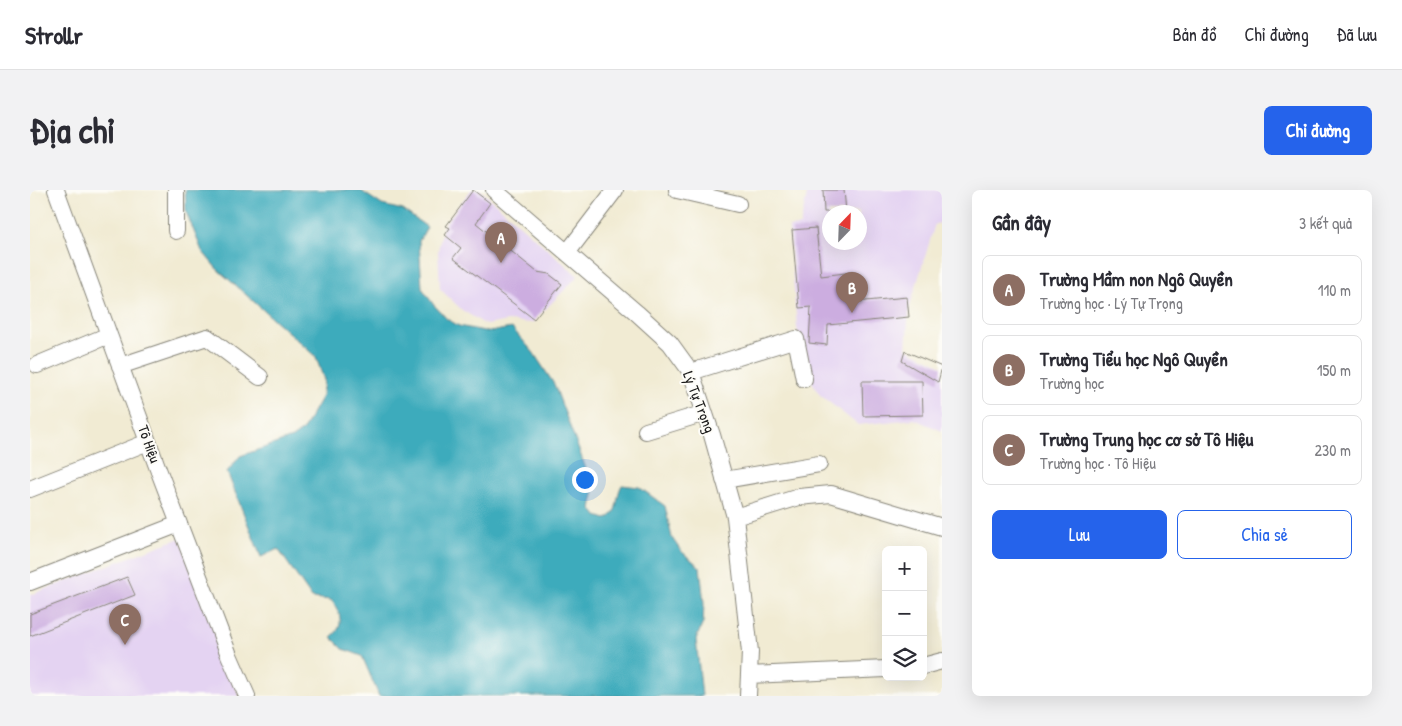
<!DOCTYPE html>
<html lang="vi">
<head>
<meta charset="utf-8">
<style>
  :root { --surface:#fff; --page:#f2f2f3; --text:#2b2b33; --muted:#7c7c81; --line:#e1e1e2; --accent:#2563eb }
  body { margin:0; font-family:"Patrick Hand",sans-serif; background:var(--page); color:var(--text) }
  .controls { position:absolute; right:15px; bottom:15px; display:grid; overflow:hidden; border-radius:8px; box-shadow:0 5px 20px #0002 }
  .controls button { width:45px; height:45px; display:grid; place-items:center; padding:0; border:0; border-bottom:1px solid var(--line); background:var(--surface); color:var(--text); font:25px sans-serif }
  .compass { position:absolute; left:792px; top:15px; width:45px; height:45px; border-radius:50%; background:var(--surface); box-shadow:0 5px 20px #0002; rotate:23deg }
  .you { position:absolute; left:554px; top:289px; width:18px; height:18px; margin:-12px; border:4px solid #fff; border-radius:50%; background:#1a73e8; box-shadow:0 0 0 8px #1a73e833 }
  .badge { display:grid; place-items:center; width:32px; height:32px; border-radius:50%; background:var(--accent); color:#fff; font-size:16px; font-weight:700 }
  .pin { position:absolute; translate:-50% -41px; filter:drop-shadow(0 1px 2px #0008) }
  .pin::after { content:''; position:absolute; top:26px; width:18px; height:15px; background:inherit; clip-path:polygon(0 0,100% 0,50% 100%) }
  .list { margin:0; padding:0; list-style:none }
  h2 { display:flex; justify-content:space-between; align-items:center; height:65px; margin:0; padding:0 20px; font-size:21px }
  h2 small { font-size:16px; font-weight:400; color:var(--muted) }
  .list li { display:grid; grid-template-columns:32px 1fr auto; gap:15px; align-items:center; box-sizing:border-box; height:70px; margin:0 10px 10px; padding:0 10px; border:1px solid var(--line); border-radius:8px }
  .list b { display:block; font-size:19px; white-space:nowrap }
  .list p { margin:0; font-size:16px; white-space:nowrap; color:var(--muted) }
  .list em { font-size:16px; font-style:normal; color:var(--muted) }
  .actions { display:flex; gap:10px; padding:15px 20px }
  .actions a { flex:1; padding:11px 0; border:1px solid var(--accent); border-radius:8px; text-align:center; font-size:18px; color:var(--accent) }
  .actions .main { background:var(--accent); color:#fff }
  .icon { flex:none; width:28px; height:28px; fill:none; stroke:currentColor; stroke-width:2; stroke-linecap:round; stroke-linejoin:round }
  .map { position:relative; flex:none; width:912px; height:506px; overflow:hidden; border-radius:8px }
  header { display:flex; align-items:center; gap:30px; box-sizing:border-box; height:70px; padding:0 25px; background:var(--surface); border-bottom:1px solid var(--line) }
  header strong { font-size:24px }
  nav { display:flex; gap:28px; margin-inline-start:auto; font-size:18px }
  .intro { display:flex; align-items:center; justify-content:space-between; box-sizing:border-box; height:120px; padding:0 30px }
  h1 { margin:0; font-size:35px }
  .button { padding:12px 22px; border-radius:8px; background:var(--accent); color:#fff; font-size:18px; font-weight:700 }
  main { display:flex; gap:30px; padding:0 30px }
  aside { flex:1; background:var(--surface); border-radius:8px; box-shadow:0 5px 20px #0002 }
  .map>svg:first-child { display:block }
  .built { fill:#e4d3f2; fill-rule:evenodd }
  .water { fill:#3dabbc; stroke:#2c646c }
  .building { fill:#ccade0 }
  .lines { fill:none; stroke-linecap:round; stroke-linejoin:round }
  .minor-casing { stroke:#868478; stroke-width:18 }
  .minor { stroke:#fff; stroke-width:16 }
  .labels { text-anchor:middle; stroke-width:4; stroke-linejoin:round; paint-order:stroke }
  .street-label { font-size:15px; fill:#1c1c1c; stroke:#fdfcf7 }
</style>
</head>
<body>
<header>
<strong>Strollr</strong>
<nav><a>Bản đồ</a><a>Chỉ đường</a><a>Đã lưu</a></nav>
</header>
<div class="intro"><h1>Địa chỉ</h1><a class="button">Chỉ đường</a></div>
<main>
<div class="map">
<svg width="912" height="506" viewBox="0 0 912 506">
  <rect width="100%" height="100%" fill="#fdfcf7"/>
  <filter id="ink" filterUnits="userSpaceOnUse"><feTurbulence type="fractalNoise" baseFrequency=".02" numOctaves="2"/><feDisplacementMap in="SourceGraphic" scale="10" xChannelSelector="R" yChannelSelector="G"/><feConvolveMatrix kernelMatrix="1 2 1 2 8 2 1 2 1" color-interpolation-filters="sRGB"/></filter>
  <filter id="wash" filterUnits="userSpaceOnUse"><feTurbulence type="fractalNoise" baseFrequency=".0096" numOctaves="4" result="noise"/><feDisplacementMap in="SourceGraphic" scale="20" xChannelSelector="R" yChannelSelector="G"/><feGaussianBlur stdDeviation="1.12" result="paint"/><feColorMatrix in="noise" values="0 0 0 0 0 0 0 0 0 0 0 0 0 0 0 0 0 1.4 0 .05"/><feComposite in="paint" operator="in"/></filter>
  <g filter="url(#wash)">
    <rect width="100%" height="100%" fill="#f1ebd3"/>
    <path class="built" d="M 441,0 L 450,0 L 548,86 L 502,133 L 478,131 L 456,135 L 432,120 L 410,99 L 408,61 L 413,36 Z
      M 778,0 L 912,0 L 912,33 L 905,34 L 879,119 L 876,158 L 912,176 L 912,241 L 884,229 L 828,235 L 790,205 L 778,185 L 767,138 L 759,37 L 770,36 ZM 799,22 L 829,22 L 829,52 L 799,52 Z
      M 150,348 L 209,506 L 0,506 L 0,405 Z"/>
    <path class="water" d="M 155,0 L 330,0 L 352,15 L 373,20 L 397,37 L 389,51 L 392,98 L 403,114 L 417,129 L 429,136 L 459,142 L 482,138 L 503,162 L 524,194 L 561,292 L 564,305 L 561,318 L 567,326 L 576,329 C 590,323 585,307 592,295 L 609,297 L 635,316 L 642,348 L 651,361 L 670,377 L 674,413 L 673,433 L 666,449 L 672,506 L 349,506 L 332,466 L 313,459 L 301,447 C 316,436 310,421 301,410 L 282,408 L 248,359 L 231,367 L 197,282 L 210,266 L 262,248 L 273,240 L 292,206 L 294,190 L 286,167 L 187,79 L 172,61 L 156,22 Z"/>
    <g id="blocks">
      <path class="building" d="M 443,0 L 460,13 L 446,33 L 507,82 L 519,84 L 532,94 L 504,129 L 423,68 L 431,58 L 415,45 L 420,38 L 416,36 Z
        M 793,0 L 814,0 L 816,22 L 794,22 Z
        M 786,38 L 791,86 L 823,82 L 826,112 L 877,107 L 879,127 L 798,135 L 797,155 L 779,153 L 781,117 L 769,118 L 762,40 Z
        M 875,161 L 912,177 L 908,192 L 872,171 Z
        M 832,191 L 892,191 L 893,225 L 833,226 Z
        M 97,387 L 105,405 L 0,446 L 0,424 Z"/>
    </g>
  </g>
  <g filter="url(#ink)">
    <use href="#blocks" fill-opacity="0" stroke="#868478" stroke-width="1"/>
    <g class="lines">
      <defs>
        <path id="minor" d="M 26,0 L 128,279 L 199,465 L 217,506
          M 464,0 L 607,123 L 640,153 L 661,182 L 682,245 L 705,327 L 720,462 L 718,506
          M 647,0 L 708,14
          M 146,41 L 146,0
          M 537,63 L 585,0
          M 7,175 L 79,145
          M 90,176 L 177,147 L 230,187
          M 661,182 L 766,149 L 774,189
          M 616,241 L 675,223
          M 694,290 L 789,274
          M 0,299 L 118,252
          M 705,327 L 769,307 L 801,304 L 912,337
          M 0,392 L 149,334
          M 893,476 L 912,471
          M 719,485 L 856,479"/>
      </defs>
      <use href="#minor" class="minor-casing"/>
      <use href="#minor" class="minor"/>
    </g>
  </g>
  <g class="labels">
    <g class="street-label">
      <text transform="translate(669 212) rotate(69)" y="5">Lý Tự Trọng</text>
      <text transform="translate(119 254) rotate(70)" y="5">Tô Hiệu</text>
    </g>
  </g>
</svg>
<div class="controls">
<button>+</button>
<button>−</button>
<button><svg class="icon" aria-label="layers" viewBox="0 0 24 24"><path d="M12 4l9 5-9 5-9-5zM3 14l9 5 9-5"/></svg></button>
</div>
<svg class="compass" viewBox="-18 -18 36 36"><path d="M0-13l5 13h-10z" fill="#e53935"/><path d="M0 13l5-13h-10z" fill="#7c7c81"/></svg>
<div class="you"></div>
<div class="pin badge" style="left:471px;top:73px;background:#8d6e63">A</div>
<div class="pin badge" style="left:822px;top:123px;background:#8d6e63">B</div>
<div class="pin badge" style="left:95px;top:455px;background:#8d6e63">C</div>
</div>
<aside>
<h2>Gần đây<small>3 kết quả</small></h2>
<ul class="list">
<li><span class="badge" style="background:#8d6e63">A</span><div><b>Trường Mầm non Ngô Quyền</b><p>Trường học · Lý Tự Trọng</p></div><em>110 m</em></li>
<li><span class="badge" style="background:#8d6e63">B</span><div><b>Trường Tiểu học Ngô Quyền</b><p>Trường học</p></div><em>150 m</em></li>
<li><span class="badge" style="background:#8d6e63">C</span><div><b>Trường Trung học cơ sở Tô Hiệu</b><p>Trường học · Tô Hiệu</p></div><em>230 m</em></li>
</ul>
<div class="actions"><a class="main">Lưu</a><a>Chia sẻ</a></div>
</aside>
</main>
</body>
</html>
